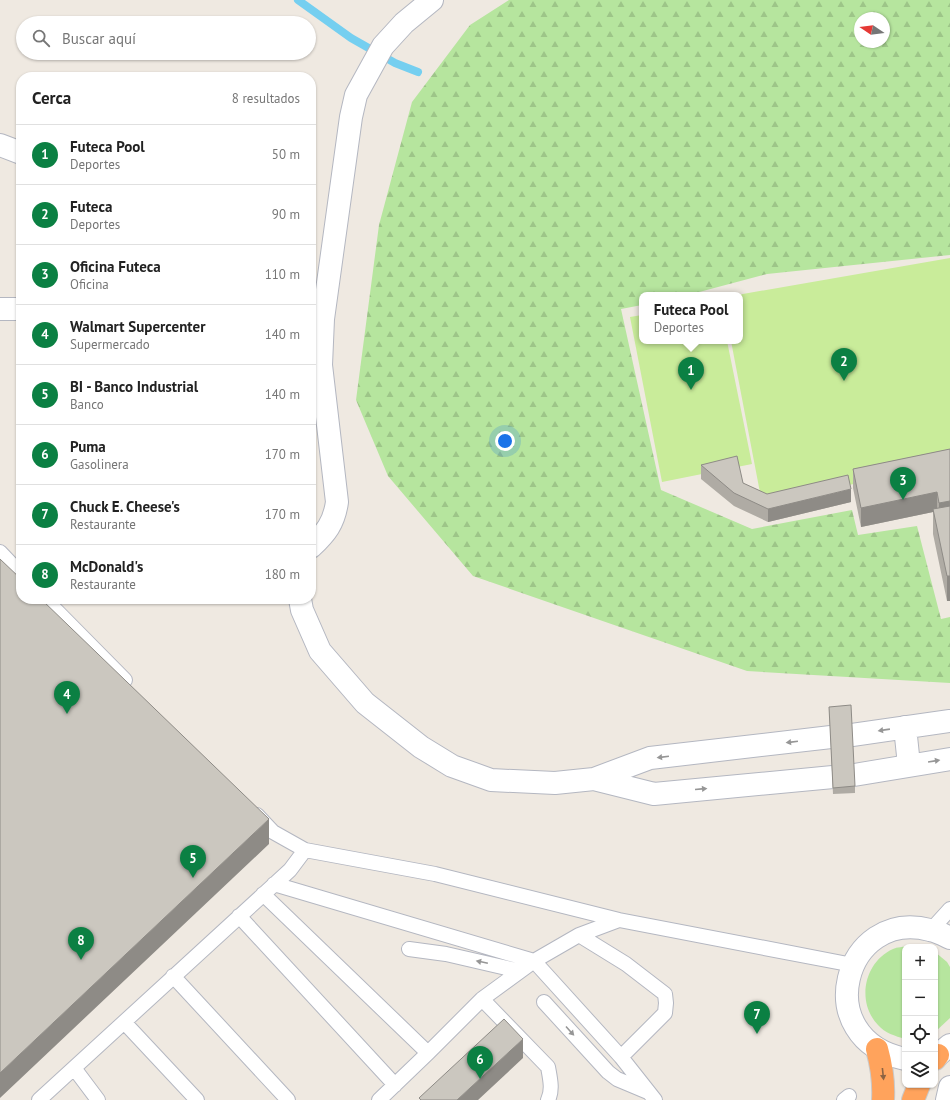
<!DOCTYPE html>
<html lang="es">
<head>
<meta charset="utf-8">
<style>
  :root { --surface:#fff; --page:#f6f6f6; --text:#222; --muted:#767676; --line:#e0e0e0; --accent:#0b8043 }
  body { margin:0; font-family:"PT Sans",sans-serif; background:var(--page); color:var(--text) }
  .controls { position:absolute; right:12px; bottom:12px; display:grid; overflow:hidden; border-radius:8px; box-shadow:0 1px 3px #0004 }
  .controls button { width:36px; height:36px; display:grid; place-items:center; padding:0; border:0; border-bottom:1px solid var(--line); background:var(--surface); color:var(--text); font:20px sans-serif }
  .compass { position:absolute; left:854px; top:12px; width:36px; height:36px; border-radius:50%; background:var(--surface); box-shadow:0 1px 3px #0004; rotate:283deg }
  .you { position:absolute; left:505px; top:441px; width:14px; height:14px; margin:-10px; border:3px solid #fff; border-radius:50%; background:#1a73e8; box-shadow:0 0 0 6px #1a73e833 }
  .badge { display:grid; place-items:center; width:26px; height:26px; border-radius:50%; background:var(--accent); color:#fff; font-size:13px; font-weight:700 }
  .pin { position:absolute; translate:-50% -33px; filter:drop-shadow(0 1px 2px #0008) }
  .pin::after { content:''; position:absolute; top:21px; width:14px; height:12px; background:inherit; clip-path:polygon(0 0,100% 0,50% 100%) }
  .popup { position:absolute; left:639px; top:292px; width:104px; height:52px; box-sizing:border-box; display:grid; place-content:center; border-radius:8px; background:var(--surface); filter:drop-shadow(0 1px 3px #0005); font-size:13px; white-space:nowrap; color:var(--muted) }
  .popup b { font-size:15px; color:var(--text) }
  .popup::after { content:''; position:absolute; left:50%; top:100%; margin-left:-8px; border:8px solid transparent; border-top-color:var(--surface) }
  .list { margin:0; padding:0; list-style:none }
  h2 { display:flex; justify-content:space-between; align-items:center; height:52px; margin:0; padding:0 16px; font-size:17px }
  h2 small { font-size:13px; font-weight:400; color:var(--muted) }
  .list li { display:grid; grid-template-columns:26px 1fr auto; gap:12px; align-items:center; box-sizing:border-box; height:60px; padding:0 16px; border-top:1px solid var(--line) }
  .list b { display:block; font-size:15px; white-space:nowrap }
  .list p { margin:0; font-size:13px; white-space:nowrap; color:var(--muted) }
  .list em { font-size:13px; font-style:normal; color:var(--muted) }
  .icon { flex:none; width:22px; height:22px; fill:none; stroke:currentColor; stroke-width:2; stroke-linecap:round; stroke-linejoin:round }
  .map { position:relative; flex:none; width:950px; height:1100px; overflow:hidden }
  .search { position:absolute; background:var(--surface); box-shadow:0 1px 3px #0004; left:16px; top:16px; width:300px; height:44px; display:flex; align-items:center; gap:10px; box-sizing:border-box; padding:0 14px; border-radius:22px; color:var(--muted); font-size:15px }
  .panel { position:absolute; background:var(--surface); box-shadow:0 1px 3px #0004; left:16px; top:72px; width:300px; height:532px; border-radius:16px }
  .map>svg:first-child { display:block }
  .forest { fill:url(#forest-firs); fill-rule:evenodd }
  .garden { fill:#b6e59e }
  .pitch { fill:#c9ec9a }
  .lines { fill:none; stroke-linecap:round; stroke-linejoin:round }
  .stream { stroke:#75cff0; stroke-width:8 }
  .lane-casing { stroke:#b4b7c1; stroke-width:16 }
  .street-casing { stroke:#b4b7c1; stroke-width:24 }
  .secondary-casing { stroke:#b4b7c1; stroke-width:24 }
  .highway-casing { stroke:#c9c9c9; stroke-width:24 }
  .lane { stroke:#fff; stroke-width:14 }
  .street { stroke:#fff; stroke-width:22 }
  .secondary { stroke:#fff; stroke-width:22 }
  .highway { stroke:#ffa35c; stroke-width:22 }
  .wall { fill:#afaba4 }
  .shaded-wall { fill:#8e8b86 }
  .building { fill:#cbc7bf; stroke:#8e8b86 }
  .oneway { fill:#969696 }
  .oneway2 { fill:#8c6343 }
</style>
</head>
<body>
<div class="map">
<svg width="950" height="1100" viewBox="0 0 950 1100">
  <defs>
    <pattern id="forest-firs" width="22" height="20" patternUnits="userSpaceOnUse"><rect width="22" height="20" fill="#b6e59e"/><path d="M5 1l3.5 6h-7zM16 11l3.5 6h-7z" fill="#9dc588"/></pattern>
  </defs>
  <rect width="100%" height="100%" fill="#efe9e1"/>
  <path class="forest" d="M 509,0 L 950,0 L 950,255 L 767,274 L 688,295 L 642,295 L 642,305 L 621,309 L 661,490 L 752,529 L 852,510 L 858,535 L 917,526 L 941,619 L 950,617 L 950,683 L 747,671 L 473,576 L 388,476 L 356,400 L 379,225 L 412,102 L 470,25 ZM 860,18 L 884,18 L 884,42 L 860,42 Z"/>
  <path class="garden" d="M 908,946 L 923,947 L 905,947 L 905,1039 C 895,1036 885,1033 878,1025 C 856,1002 864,962 893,949 C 897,947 903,947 908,946 Z
    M 935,952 L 947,962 L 950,967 L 950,1018 L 935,1032 Z"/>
  <path class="pitch" d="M 950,258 L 950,464 L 762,503 L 731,341 L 740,341 L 740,295 L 737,295 Z
    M 642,315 L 642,341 L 727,341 L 752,464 L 662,482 L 630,317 Z"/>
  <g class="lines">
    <path class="stream" d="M 298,0 L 351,38 L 395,63 L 418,72"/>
    <defs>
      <path id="lane" d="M 0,552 L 21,574
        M 45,599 L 125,680
        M 257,815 L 273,832 L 305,850 L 435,874 L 619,920 L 853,965
        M 274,884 L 534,961 L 621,1057 L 655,1100
        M 263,894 L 428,1053
        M 239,916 L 395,1085
        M 931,930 L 950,909
        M 579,935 L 626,964 L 665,994 L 666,1003 L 665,1013 L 621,1057
        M 409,949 L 446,954 L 520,971
        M 173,976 L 288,1100
        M 482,999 L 548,1067 C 550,1078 553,1090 548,1100
        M 544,1002 L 608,1072 L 617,1079 L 648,1092
        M 124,1022 L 197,1100
        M 74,1068 L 98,1100
        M 39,1100 L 290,870 L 305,850
        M 379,1100 L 428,1053 L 482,999 L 534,961 L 579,935 L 619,920
        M 844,1100 L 849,1096"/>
      <path id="street" d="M 0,145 L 21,153
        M 300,599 L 302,610 L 320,651 L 365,703 L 421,747 L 452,766 L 491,780 L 555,783 L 594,779 L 650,758 L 831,737
        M 905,727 L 909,765
        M 852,735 L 950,721
        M 854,775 L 950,759
        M 594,779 L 654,794 L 833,777
        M 935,1055 L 938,1055 L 950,1045
        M 905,1059 C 808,1039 844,907 930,930 C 937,931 944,935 950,938
        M 947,1100 L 950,1087"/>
      <path id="secondary" d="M 0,309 L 21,309
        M 311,547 C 326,533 334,523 337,502 L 321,365 L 323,319 L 351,117 L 356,95 L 383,46 L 404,23 L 432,0"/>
      <path id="highway" d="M 877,1049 C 882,1067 884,1082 883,1100
        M 935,1059 L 938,1055
        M 913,1100 L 919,1085"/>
    </defs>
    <use href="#lane" class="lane-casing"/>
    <use href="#street" class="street-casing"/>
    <use href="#secondary" class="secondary-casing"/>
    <use href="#highway" class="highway-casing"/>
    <use href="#lane" class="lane"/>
    <use href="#street" class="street"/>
    <use href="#secondary" class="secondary"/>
    <use href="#highway" class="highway"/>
  </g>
  <path class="wall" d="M 950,449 L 950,601 L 947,601 L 933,534 L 933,512 L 861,527 L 853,488 L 853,469 Z
    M 701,465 L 743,483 L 767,494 L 851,502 L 768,522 L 734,506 L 701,479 Z
    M 829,707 L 855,786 L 855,793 L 833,794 Z"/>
  <path class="shaded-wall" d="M 851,489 L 851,502 L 768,522 L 768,509 Z
    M 937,492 L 937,511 L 933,509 L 933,512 L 861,527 L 861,508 Z
    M 950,501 L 950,520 L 939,522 L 939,503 Z
    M 947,576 L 950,576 L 950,601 L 947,601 Z
    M 269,819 L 269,844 L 0,1098 L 0,1073 Z
    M 523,1039 L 523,1058 L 478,1100 L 457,1100 Z"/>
  <path class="building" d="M 950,449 L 950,501 L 939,503 L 937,492 L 861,508 L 853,469 Z
    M 737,456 L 743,483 L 767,494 L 848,475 L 851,489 L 768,509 L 734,493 L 701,465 Z
    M 950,506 L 950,576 L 947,576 L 933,509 Z
    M 0,559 L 21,579 L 21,599 L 41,599 L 269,819 L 0,1073 Z
    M 851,705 L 855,786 L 833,788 L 829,707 Z
    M 504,1019 L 523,1039 L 457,1100 L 421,1100 L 419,1098 Z"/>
  <defs><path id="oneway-solid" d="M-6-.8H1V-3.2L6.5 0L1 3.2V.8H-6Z"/></defs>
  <g class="oneway">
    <use href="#oneway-solid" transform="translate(884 730) rotate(172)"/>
    <use href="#oneway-solid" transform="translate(792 742) rotate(173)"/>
    <use href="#oneway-solid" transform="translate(663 757) rotate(173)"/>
    <use href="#oneway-solid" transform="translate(934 761) rotate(-9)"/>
    <use href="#oneway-solid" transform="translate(701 789) rotate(-5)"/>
    <use href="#oneway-solid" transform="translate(482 962) rotate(-168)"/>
    <use href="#oneway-solid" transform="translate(570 1031) rotate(48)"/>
  </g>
  <use class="oneway2" href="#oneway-solid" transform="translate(883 1074) rotate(84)"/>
</svg>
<div class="controls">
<button>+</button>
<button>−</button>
<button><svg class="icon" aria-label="locate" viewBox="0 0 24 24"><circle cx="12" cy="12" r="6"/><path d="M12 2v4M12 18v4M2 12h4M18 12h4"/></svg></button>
<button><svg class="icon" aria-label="layers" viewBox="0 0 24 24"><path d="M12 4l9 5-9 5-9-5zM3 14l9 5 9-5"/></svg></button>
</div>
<svg class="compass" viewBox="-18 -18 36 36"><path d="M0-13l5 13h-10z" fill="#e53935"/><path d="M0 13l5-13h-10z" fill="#767676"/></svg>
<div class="you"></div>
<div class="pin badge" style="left:691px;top:390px">1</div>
<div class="popup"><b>Futeca Pool</b>Deportes</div>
<div class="pin badge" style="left:844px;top:381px">2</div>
<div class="pin badge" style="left:903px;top:500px">3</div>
<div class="pin badge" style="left:67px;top:714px">4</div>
<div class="pin badge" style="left:193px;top:878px">5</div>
<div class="pin badge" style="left:480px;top:1079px">6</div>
<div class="pin badge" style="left:757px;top:1034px">7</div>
<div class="pin badge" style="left:81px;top:960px">8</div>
<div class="search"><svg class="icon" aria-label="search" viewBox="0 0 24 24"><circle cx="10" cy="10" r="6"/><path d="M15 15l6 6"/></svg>Buscar aquí</div>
<section class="panel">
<h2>Cerca<small>8 resultados</small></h2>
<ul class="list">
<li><span class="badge">1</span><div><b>Futeca Pool</b><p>Deportes</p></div><em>50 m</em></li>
<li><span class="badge">2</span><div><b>Futeca</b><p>Deportes</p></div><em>90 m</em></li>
<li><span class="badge">3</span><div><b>Oficina Futeca</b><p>Oficina</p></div><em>110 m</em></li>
<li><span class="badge">4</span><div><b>Walmart Supercenter</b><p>Supermercado</p></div><em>140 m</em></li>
<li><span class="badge">5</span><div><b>BI - Banco Industrial</b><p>Banco</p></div><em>140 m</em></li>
<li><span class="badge">6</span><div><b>Puma</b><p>Gasolinera</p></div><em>170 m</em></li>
<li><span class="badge">7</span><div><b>Chuck E. Cheese's</b><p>Restaurante</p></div><em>170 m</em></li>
<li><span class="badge">8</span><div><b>McDonald's</b><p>Restaurante</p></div><em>180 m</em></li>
</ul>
</section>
</div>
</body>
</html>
